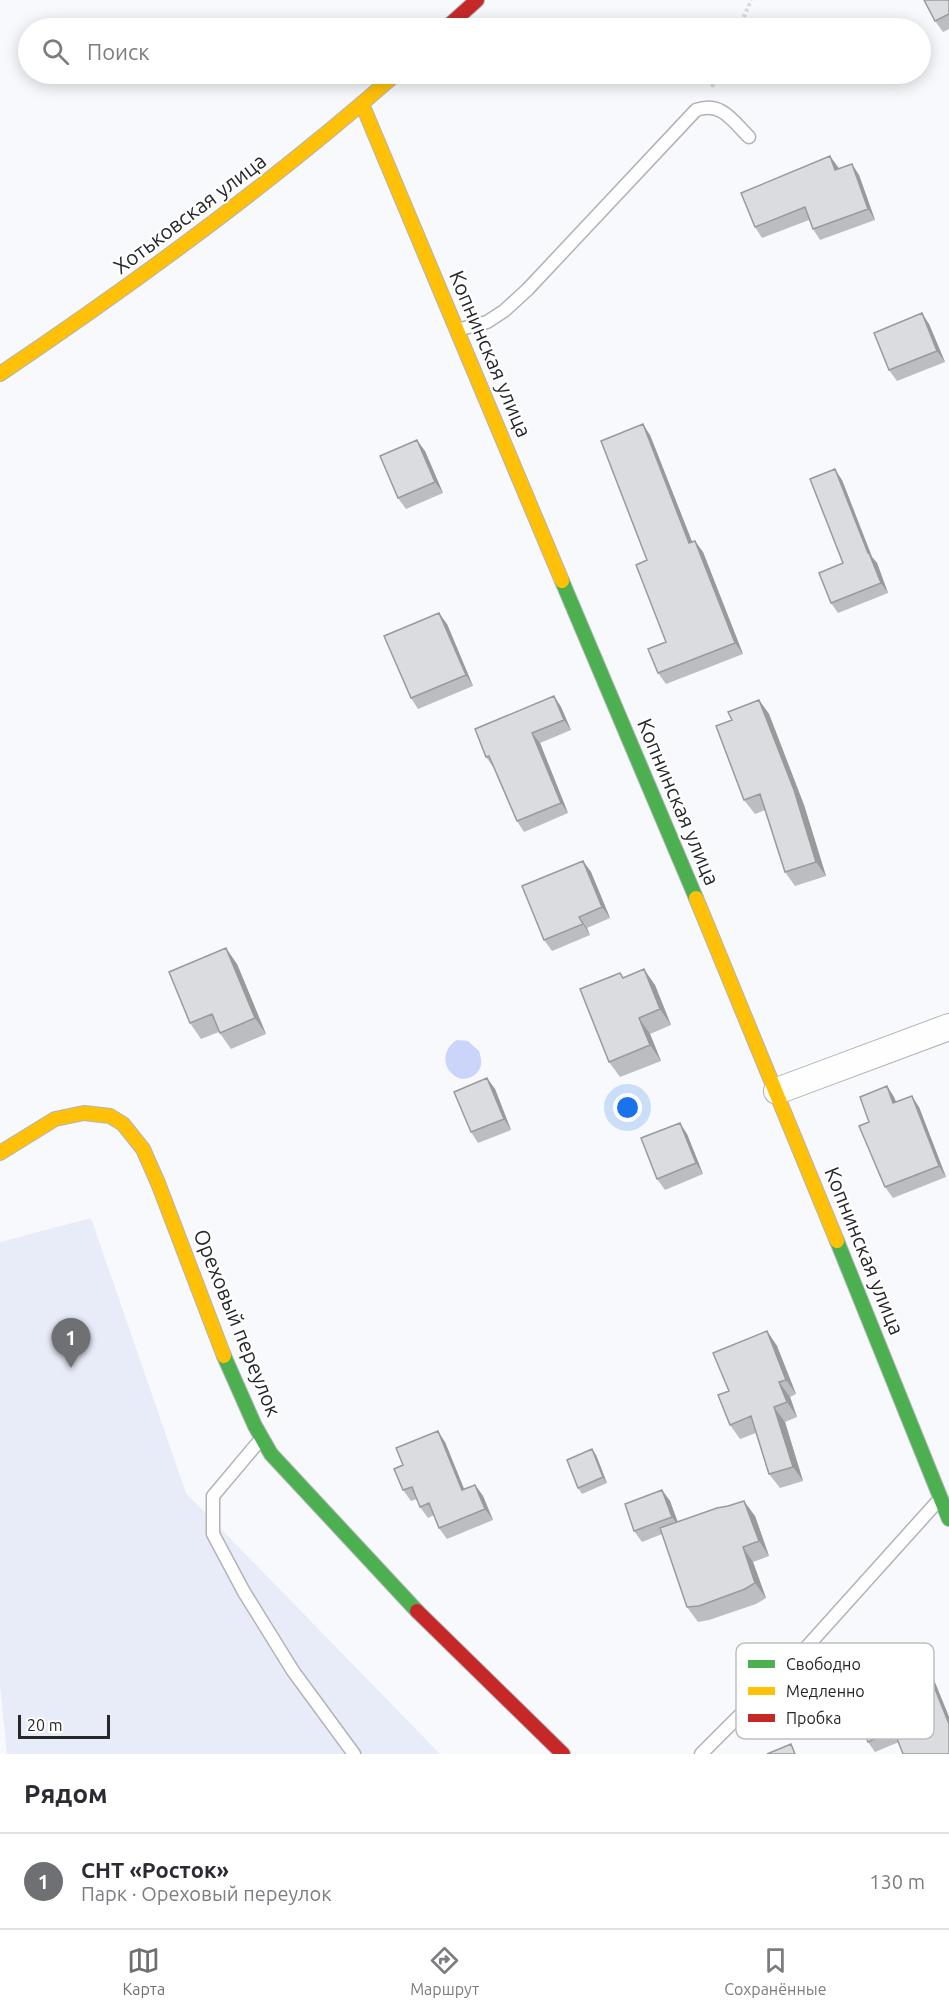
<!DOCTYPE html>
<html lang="ru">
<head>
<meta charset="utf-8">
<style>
  :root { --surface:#fff; --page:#f7f7f7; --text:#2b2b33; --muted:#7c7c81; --line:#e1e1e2; --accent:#6f7073 }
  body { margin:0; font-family:Ubuntu,sans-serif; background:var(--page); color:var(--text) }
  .scale { position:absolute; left:18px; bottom:15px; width:92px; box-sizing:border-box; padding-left:6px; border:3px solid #262729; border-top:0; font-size:16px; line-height:21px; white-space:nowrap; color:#262729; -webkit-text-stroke:4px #fff; paint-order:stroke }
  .you { position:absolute; left:628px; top:1108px; width:21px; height:21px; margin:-15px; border:4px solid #fff; border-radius:50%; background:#1a73e8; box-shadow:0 0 0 9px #1a73e833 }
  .badge { display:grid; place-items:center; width:39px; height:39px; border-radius:50%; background:var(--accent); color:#fff; font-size:20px; font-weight:700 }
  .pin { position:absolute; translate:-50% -50px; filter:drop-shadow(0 2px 3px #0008) }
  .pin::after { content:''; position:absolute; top:32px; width:21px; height:18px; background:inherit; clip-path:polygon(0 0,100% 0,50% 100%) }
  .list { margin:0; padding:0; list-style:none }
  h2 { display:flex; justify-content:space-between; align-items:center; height:78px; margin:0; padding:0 24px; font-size:26px }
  h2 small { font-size:20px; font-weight:400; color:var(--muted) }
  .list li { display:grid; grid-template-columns:39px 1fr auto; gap:18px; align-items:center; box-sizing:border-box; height:96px; padding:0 24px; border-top:2px solid var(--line) }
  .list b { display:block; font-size:22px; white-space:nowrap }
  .list p { margin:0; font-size:20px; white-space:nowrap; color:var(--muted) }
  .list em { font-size:20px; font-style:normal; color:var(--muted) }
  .icon { flex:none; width:33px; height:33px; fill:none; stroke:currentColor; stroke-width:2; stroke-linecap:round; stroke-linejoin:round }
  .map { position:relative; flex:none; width:949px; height:1754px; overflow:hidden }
  .search { position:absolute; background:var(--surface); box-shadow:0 3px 15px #0003; left:18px; right:18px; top:18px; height:66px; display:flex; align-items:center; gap:15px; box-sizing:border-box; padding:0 21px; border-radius:33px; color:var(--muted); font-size:22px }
  .sheet { height:174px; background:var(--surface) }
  nav { display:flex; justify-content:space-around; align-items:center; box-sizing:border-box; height:84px; border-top:2px solid var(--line); background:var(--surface); font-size:16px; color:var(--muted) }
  nav a { display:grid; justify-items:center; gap:3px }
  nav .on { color:var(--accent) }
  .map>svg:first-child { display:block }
  .green { fill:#e8ecf9 }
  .water { fill:#cbd4fa }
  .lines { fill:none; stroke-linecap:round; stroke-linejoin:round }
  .lane-casing { stroke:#b2b3b6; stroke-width:15 }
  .street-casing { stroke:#b2b3b6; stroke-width:28 }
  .fast-casing { stroke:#b2b3b6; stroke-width:16 }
  .slow-casing { stroke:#b2b3b6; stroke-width:16 }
  .jam-casing { stroke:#b2b3b6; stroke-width:16 }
  .path { stroke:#d9dada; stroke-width:4; stroke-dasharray:3 3; stroke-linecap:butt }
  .lane { stroke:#fefeff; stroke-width:12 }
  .street { stroke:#fefeff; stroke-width:26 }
  .fast { stroke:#4caf50; stroke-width:14 }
  .slow { stroke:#ffc107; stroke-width:14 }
  .jam { stroke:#c62828; stroke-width:14 }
  .wall { fill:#bcbdc0 }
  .shaded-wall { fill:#999a9c }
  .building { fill:#dbdcdf; stroke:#999a9c; stroke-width:1.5 }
  .labels { text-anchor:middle; stroke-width:4.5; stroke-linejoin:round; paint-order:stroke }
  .street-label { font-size:21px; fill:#262729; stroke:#fff }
  .key { fill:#fff; stroke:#bebebf; stroke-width:1.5 }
  .key-label { font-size:16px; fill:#262729 }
</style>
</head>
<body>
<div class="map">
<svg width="949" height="1754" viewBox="0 0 949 1754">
  <rect width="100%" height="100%" fill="#f7f9fc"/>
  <path class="green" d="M 91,1218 L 186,1493 L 440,1754 L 7,1754 L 0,1684 L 0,1242 Z"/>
  <path class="water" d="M 457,1040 L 468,1041 L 479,1051 C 480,1055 482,1060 481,1065 C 479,1076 464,1083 455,1076 C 441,1066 443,1048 457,1040 Z"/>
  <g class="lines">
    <defs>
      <path id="lane" d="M 457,330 L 487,322 L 504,311 L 528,289 L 696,110 C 721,101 732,120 749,137
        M 261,1439 L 213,1496 L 213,1534 L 244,1592 L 293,1671 L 354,1754
        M 701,1754 L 795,1660 L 938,1501"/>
      <path id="street" d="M 777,1091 L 949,1027"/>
      <path id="fast" d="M 562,581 L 696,898
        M 837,1241 L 949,1519
        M 224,1356 L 255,1426 L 271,1454 L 417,1611"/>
      <path id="slow" d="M 362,104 L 562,581
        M 0,374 C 138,281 271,184 396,74
        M 696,898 L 837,1241
        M 0,1153 L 55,1119 L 84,1113 L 110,1116 L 123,1124 L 143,1149 L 158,1183 L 224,1356"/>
      <path id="jam" d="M 446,28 L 477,0
        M 417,1611 L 563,1754"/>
    </defs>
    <use href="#lane" class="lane-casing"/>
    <use href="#street" class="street-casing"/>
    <use href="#fast" class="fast-casing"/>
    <use href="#slow" class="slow-casing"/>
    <use href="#jam" class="jam-casing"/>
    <path class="path" d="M 739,28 L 751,0
      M 712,87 L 718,74"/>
    <use href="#lane" class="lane"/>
    <use href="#street" class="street"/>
    <use href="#fast" class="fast"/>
    <use href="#slow" class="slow"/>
    <use href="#jam" class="jam"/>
  </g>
  <path class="wall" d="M 949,0 L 949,29 L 943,32 L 935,21 Z
    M 838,167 L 839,169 L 859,175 L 875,220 L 820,240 L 813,229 L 809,220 L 762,238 L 755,227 Z
    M 929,324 L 945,362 L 897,381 L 889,370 Z
    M 650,435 L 692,542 L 703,552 L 743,654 L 666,684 L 658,673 L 666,642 L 647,560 Z
    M 425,451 L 443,493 L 406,509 L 398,498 Z
    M 842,480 L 872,557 L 877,563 L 888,593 L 838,613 L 831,603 L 843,563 Z
    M 447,624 L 473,686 L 418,709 L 411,698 Z
    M 554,696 L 561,707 L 571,730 L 540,743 L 568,813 L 524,832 L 517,821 L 494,767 L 493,767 L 486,757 Z
    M 759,700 L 769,714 L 804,805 L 826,876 L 795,886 L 785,872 L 765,810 L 755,814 L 744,800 L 732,720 Z
    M 583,861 L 591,872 L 610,918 L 587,928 L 590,935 L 552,951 L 544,940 Z
    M 237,964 L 266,1034 L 231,1049 L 219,1032 L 201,1039 L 190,1023 Z
    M 624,977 L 655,985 L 671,1025 L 650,1034 L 661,1061 L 620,1077 L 609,1062 Z
    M 487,1078 L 495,1089 L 511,1130 L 478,1143 L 471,1132 Z
    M 887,1086 L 894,1097 L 896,1102 L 919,1107 L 946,1177 L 893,1198 L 885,1187 L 869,1122 Z
    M 687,1134 L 703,1174 L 665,1190 L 657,1179 Z
    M 767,1331 L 777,1346 L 796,1394 L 790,1397 L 797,1417 L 785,1422 L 803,1481 L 780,1488 L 769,1474 L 756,1433 L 740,1439 L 730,1425 L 729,1391 Z
    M 445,1442 L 464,1489 L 475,1485 L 483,1496 L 493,1520 L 447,1539 L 439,1528 L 434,1515 L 428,1518 L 420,1507 L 417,1499 L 411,1501 L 403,1490 L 403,1465 Z
    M 596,1455 L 607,1483 L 582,1494 L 578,1488 Z
    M 662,1490 L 670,1501 L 677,1521 L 755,1516 L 769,1556 L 753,1562 L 766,1598 L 756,1604 L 709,1620 L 698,1622 L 687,1607 L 662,1534 L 642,1542 L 634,1531 Z
    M 932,1675 L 949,1717 L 949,1754 L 899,1742 L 875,1752 L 868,1742 Z"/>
  <path class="shaded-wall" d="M 830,156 L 838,167 L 843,181 L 835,170 Z
    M 852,164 L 859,175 L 875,220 L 868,209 Z
    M 922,313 L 929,324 L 945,362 L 937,351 Z
    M 643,424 L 650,435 L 697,554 L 689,543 Z
    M 417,440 L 425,451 L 443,493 L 435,482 Z
    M 835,469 L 842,480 L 872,557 L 877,563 L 888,593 L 881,583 L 868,553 Z
    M 695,541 L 703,552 L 743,654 L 735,643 Z
    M 439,613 L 447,624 L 473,686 L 466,675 Z
    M 554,696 L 561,707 L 571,730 L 564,720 Z
    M 759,700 L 769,714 L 804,805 L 826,876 L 816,862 Z
    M 532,733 L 540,743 L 568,813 L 561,803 Z
    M 583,861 L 591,872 L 610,918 L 602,907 Z
    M 579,917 L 587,928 L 590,935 L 583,924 Z
    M 226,948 L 237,964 L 266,1034 L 255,1018 Z
    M 644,969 L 655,985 L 671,1025 L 660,1009 Z
    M 639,1018 L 650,1034 L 661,1061 L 650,1045 Z
    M 487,1078 L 495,1089 L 511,1130 L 504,1119 Z
    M 887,1086 L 894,1097 L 901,1114 L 893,1103 Z
    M 912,1096 L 919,1107 L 946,1177 L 939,1166 Z
    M 680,1123 L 687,1134 L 703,1174 L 696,1163 Z
    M 767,1331 L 777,1346 L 796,1394 L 786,1380 Z
    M 779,1382 L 790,1397 L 797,1417 L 787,1402 Z
    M 774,1407 L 785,1422 L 803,1481 L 793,1467 Z
    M 438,1431 L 445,1442 L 469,1501 L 462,1490 Z
    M 592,1449 L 596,1455 L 607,1483 L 603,1477 Z
    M 475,1485 L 483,1496 L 493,1520 L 485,1509 Z
    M 662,1490 L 670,1501 L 680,1528 L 672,1517 Z
    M 744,1501 L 755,1516 L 769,1556 L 759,1541 Z
    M 743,1547 L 753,1562 L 766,1598 L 755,1583 Z
    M 925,1664 L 932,1675 L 949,1717 L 949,1724 Z"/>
  <path class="building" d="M 924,0 L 949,0 L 949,14 L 935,21 Z
    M 830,156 L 835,170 L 852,164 L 868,209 L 813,229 L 805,207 L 755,227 L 741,193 Z
    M 922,313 L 937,351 L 889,370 L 874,333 Z
    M 643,424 L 689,543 L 695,541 L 735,643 L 658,673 L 648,649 L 666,642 L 636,565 L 647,560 L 601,441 Z
    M 417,440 L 435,482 L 398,498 L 380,456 Z
    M 835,469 L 868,553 L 869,553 L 881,583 L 831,603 L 819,573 L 843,563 L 810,479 Z
    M 439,613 L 466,675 L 411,698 L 384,636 Z
    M 554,696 L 564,720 L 532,733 L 561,803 L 517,821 L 489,756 L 486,757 L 475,729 Z
    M 759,700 L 794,790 L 816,862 L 785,872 L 760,794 L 744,800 L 716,726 L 732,720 L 728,712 Z
    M 583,861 L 602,907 L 579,917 L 583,924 L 544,940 L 522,886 Z
    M 226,948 L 255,1018 L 220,1033 L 212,1014 L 190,1023 L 169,972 Z
    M 644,969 L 660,1009 L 639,1018 L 650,1045 L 609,1062 L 580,989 L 620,973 L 623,978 Z
    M 487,1078 L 504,1119 L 471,1132 L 454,1092 Z
    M 887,1086 L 893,1103 L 912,1096 L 939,1166 L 885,1187 L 859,1126 L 869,1122 L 860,1097 Z
    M 680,1123 L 696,1163 L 657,1179 L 641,1138 Z
    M 767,1331 L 786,1380 L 779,1382 L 787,1402 L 774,1407 L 793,1467 L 769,1474 L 751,1416 L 730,1425 L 718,1395 L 729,1391 L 713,1353 Z
    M 438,1431 L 462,1490 L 475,1485 L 485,1509 L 439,1528 L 429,1503 L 420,1507 L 412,1487 L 403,1490 L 394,1469 L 403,1465 L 396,1448 Z
    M 592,1449 L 603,1477 L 578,1488 L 567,1460 Z
    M 662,1490 L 672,1517 L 634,1531 L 625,1504 Z
    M 744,1501 L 759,1541 L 743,1547 L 755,1583 L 745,1589 L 699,1606 L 687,1607 L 660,1528 L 717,1508 L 728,1506 Z
    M 925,1664 L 949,1724 L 949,1754 L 903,1754 L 894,1731 L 868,1742 L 849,1694 Z
    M 791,1744 L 795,1754 L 767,1754 Z"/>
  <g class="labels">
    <g class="street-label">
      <text transform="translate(190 214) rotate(-37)" y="7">Хотьковская улица</text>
      <text transform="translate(490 354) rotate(67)" y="7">Копнинская улица</text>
      <text transform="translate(678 802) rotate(67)" y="7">Копнинская улица</text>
      <text transform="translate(864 1251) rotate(68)" y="7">Копнинская улица</text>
      <text transform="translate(237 1323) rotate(68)" y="7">Ореховый переулок</text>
    </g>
  </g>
  <rect x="736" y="1643" width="198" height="96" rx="9" class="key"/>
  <rect x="748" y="1660" width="27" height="8" fill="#4caf50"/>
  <rect x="748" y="1687" width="27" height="8" fill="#ffc107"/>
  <rect x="748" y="1714" width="27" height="8" fill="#c62828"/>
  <g class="key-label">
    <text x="786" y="1670">Свободно</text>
    <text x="786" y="1697">Медленно</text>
    <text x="786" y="1724">Пробка</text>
  </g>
</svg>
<div class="scale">20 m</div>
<div class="you"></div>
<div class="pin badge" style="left:71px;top:1368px">1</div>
<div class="search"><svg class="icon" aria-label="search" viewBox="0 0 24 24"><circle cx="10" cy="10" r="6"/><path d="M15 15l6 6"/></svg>Поиск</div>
</div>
<section class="sheet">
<h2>Рядом<small></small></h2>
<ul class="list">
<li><span class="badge">1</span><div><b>СНТ «Росток»</b><p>Парк · Ореховый переулок</p></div><em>130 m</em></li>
</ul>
</section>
<nav>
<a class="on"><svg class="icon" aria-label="map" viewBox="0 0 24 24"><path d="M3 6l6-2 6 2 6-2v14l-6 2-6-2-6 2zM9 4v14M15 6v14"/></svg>Карта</a>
<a><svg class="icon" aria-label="directions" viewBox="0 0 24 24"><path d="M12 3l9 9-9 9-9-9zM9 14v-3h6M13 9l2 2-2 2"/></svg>Маршрут</a>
<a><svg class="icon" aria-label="saved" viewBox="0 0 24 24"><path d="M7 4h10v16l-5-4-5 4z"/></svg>Сохранённые</a>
</nav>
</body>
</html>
